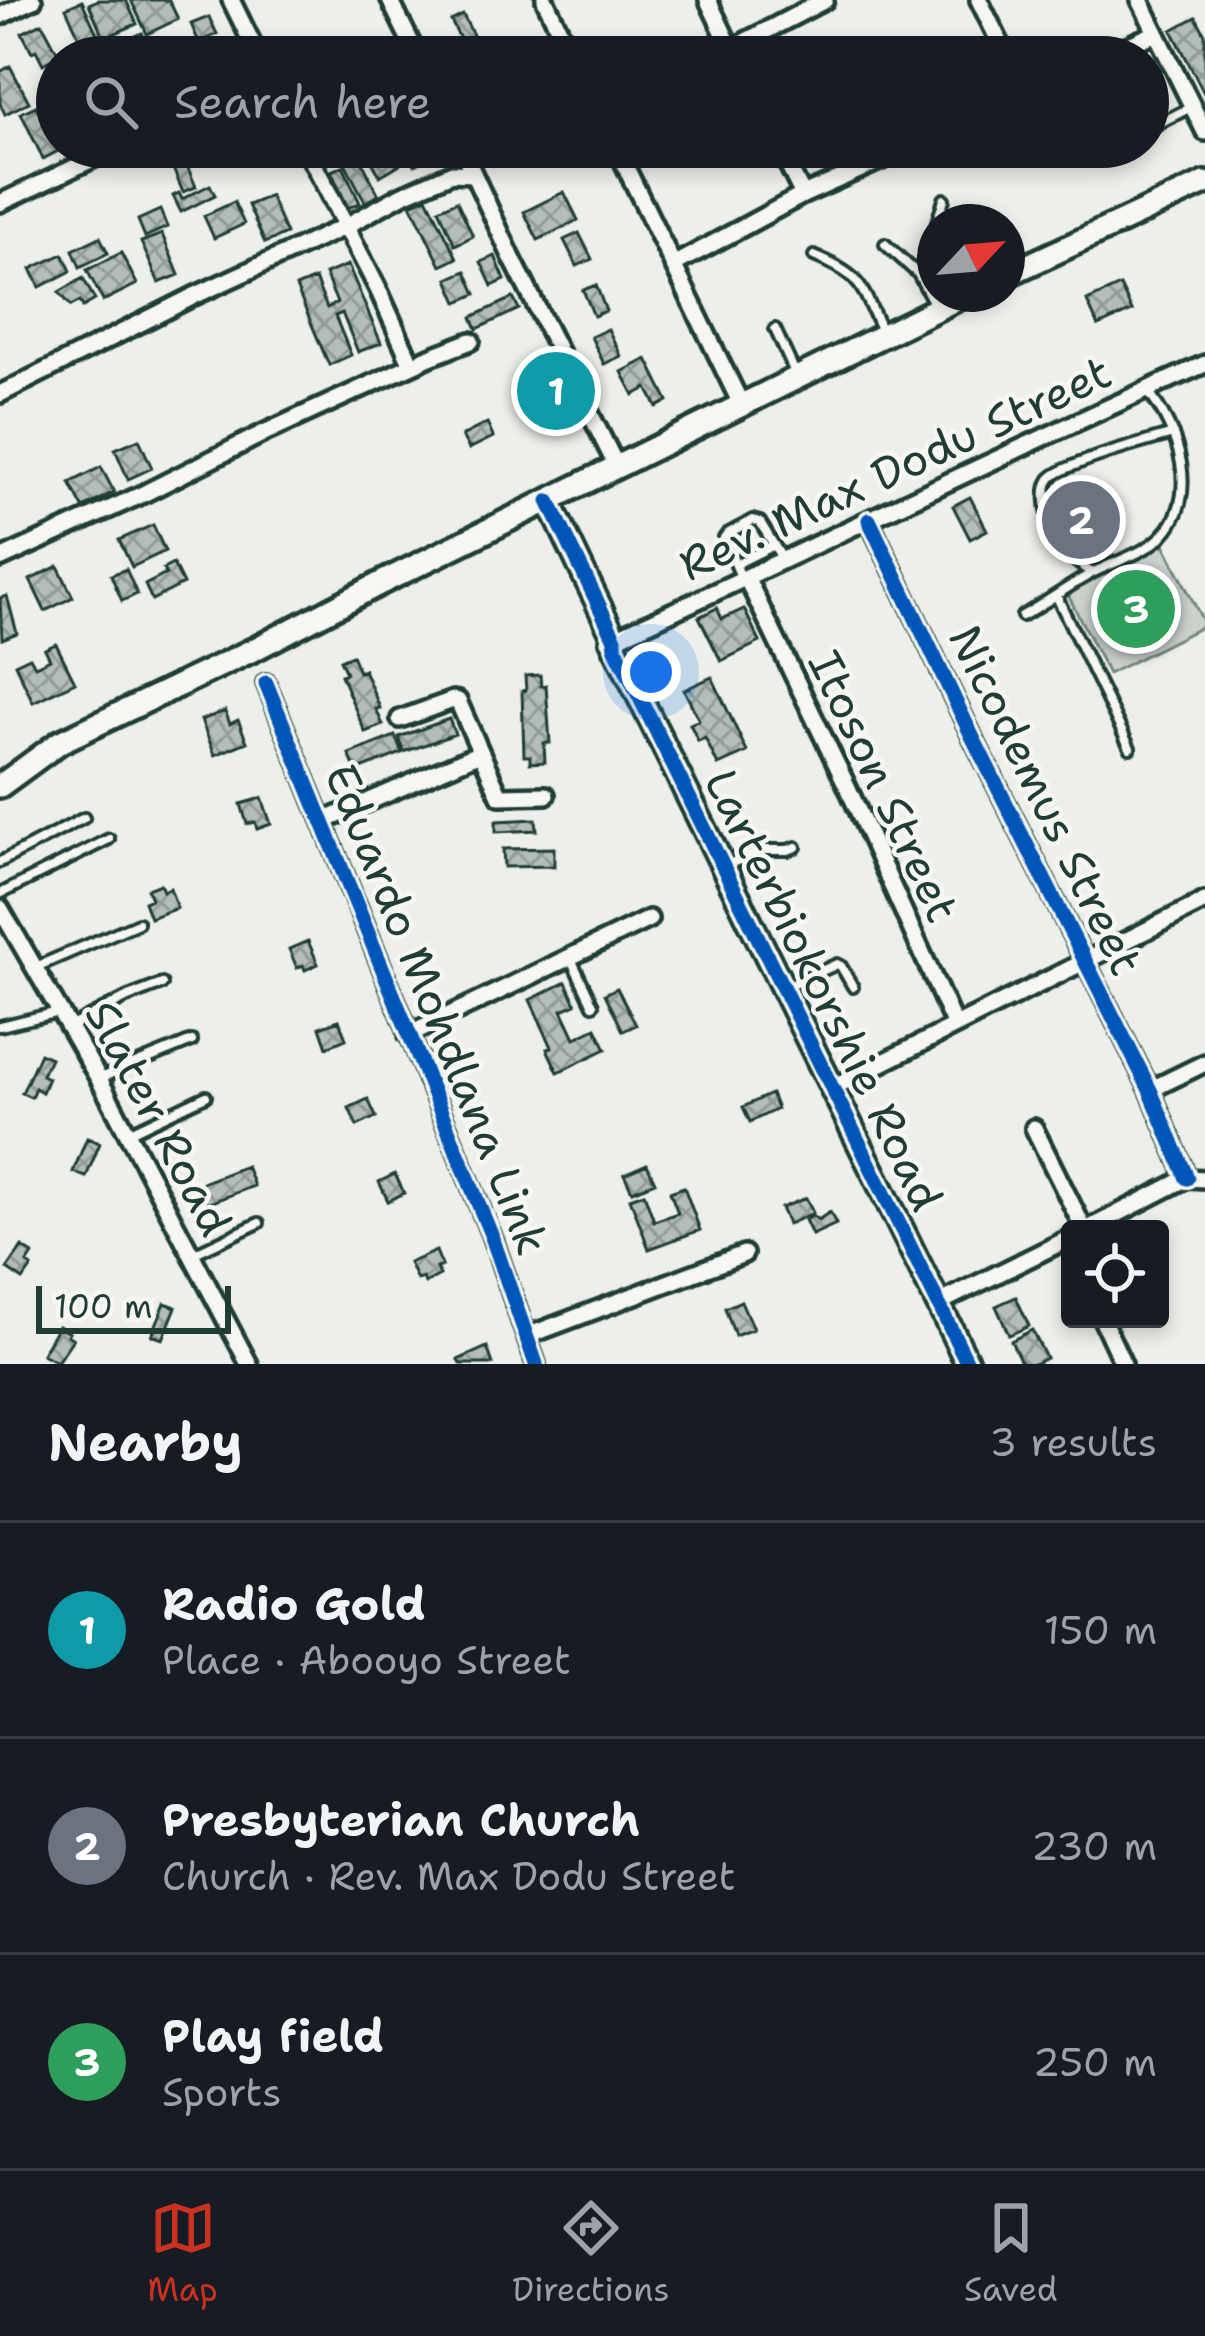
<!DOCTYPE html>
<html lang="en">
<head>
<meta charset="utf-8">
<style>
  :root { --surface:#171b24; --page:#20242c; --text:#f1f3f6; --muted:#9ea1a6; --line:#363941; --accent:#c8321e }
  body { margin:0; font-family:"Shantell Sans",sans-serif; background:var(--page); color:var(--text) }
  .controls { position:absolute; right:36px; bottom:36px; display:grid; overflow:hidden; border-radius:12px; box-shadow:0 6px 18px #0003 }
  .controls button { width:108px; height:108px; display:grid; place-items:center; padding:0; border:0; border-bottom:3px solid var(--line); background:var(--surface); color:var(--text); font:60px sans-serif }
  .compass { position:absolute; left:917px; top:204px; width:108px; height:108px; border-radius:50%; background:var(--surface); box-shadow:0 6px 18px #0003; rotate:64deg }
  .scale { position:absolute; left:36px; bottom:30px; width:195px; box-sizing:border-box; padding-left:12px; border:6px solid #1f3d34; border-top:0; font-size:33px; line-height:42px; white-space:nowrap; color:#1f3d34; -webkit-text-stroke:9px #f6f6f2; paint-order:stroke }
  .you { position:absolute; left:651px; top:672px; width:42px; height:42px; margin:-30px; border:9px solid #fff; border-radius:50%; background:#1a73e8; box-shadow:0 0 0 18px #1a73e833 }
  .badge { display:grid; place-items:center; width:78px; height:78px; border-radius:50%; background:var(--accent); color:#fff; font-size:39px; font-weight:700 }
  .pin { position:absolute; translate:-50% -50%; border:6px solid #fff; box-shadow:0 3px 12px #0006 }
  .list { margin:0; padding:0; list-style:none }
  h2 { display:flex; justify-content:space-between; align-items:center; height:156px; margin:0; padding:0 48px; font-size:51px }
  h2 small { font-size:39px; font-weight:400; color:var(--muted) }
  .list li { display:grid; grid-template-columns:78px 1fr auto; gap:36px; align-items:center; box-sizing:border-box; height:216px; padding:0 48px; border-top:3px solid var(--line) }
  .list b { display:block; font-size:45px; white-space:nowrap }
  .list p { margin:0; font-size:39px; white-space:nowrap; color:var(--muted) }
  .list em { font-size:39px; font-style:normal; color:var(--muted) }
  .icon { flex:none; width:66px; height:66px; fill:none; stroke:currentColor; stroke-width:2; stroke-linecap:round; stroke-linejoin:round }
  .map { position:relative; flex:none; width:1205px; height:1364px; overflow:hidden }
  .search { position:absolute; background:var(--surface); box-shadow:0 6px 18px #0003; left:36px; right:36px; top:36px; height:132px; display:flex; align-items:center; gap:30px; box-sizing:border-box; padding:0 42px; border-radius:66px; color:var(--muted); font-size:45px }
  .sheet { height:804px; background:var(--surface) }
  nav { display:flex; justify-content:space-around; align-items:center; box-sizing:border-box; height:168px; border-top:3px solid var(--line); background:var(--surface); font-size:33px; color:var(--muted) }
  nav a { display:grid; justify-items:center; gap:6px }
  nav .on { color:var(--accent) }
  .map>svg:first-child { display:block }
  .pitch { fill:#cbd2cc; stroke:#758880; stroke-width:3 }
  .building { fill:url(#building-cross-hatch); stroke:#1f3d34; stroke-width:3 }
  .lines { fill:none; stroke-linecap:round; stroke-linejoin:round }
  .lane-casing { stroke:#1f3d34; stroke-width:16 }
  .street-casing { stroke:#1f3d34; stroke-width:24 }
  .secondary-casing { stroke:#1f3d34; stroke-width:30 }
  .lane { stroke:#f6f6f2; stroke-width:8 }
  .street { stroke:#f6f6f2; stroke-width:15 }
  .secondary { stroke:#f6f6f2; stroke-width:21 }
  .cycleway-casing { stroke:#f6f6f2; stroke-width:22 }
  .cycleway { stroke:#0057b8; stroke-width:15 }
  .labels { text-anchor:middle; stroke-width:9; stroke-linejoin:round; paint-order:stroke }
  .street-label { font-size:45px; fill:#1f3d34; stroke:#f6f6f2 }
</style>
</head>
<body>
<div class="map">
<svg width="1205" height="1364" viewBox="0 0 1205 1364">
  <defs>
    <pattern id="building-cross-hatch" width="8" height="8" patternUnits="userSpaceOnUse" patternTransform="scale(3)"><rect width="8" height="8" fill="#b4bdb8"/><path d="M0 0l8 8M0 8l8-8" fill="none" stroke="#929b96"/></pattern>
  </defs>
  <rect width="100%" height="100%" fill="#edefea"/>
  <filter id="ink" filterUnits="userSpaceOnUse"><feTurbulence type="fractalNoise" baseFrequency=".00833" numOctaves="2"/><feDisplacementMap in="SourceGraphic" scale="24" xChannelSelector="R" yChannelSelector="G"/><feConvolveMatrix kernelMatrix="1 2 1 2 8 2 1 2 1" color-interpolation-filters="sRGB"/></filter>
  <g filter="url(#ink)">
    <path class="pitch" d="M 1164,544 L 1205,625 L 1108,674 L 1067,593 Z"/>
    <path class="building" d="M 98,0 L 126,0 L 137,24 L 104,38 L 89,4 Z
      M 131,0 L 169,0 L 178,19 L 147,34 Z
      M 82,1 L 99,38 L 83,46 L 66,8 Z
      M 463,15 L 478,45 L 466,51 L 451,21 Z
      M 209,17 L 217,34 L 199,42 L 191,24 Z
      M 1196,17 L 1205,34 L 1205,95 L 1172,30 Z
      M 42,23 L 59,55 L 43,64 L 36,50 L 32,52 L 22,33 Z
      M 142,33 L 149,47 L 129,57 L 115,57 L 111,48 Z
      M 10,66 L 29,102 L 5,114 L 0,104 L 0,72 Z
      M 36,106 L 58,151 L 43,159 L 21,113 Z
      M 369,147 L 393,147 L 402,163 L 380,176 L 365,149 Z
      M 406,147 L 450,147 L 415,165 Z
      M 357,152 L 379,195 L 365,202 L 343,159 Z
      M 182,154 L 196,187 L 183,192 L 169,159 Z
      M 343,166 L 360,203 L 348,208 L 331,171 Z
      M 210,185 L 215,195 L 181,212 L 173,196 L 179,193 L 182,199 Z
      M 564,192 L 578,220 L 538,240 L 524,212 Z
      M 270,196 L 286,234 L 265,243 L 248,205 Z
      M 427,197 L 457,258 L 441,266 L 411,204 Z
      M 457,201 L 473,236 L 455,245 L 439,209 Z
      M 234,202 L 244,224 L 214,238 L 204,216 Z
      M 160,210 L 167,227 L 145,237 L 138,220 Z
      M 579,233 L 592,259 L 577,266 L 564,240 Z
      M 162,234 L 179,275 L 159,283 L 141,242 Z
      M 100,237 L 108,253 L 80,267 L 73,250 Z
      M 121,253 L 137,284 L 103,301 L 87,270 Z
      M 63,254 L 71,271 L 40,287 L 31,269 Z
      M 495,256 L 505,280 L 492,286 L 481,262 Z
      M 348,265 L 381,343 L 358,352 L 342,313 L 335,316 L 351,355 L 329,365 L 296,287 L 315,279 L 327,308 L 337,303 L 325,274 Z
      M 466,271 L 476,294 L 458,302 L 448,279 Z
      M 83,278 L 95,300 L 83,307 L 80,301 L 71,306 L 59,292 Z
      M 596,285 L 606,311 L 594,316 L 583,290 Z
      M 1120,286 L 1132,311 L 1098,326 L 1087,301 Z
      M 513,298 L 519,309 L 477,329 L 472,317 Z
      M 608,329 L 621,356 L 604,364 L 591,337 Z
      M 647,359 L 668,401 L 657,407 L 647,388 L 634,395 L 622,372 Z
      M 548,365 L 556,380 L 525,396 L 517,381 Z
      M 561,384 L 570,402 L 552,412 L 550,409 L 545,411 L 543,406 L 538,408 L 533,398 Z
      M 487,423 L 493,437 L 469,449 L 462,436 Z
      M 139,439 L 152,468 L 128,479 L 115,449 Z
      M 101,467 L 114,492 L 83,508 L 70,483 Z
      M 970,497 L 987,530 L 970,539 L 953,506 Z
      M 153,525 L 165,551 L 132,567 L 119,540 Z
      M 173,564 L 183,584 L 152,600 L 145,585 L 166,574 L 163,569 Z
      M 58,566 L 73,597 L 45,611 L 30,580 Z
      M 126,569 L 137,594 L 122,601 L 111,575 Z
      M 7,596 L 17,633 L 2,639 L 0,598 Z
      M 717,608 L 722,619 L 744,609 L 760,642 L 721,661 L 699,617 Z
      M 56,644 L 75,682 L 33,702 L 15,664 L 30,657 L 35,666 L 50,659 L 45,649 Z
      M 352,655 L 359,672 L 364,670 L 380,708 L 376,709 L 383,725 L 365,732 L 341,675 L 346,673 L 340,660 Z
      M 540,675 L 541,686 L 546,685 L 550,743 L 544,743 L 545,762 L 530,763 L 530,756 L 524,756 L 522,691 L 526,690 L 525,676 Z
      M 712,677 L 747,752 L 718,765 L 705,738 L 698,741 L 690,724 L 699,720 L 684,690 Z
      M 225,711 L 230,724 L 238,720 L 247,742 L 215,755 L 201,720 Z
      M 449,719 L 455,734 L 404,752 L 399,737 Z
      M 395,736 L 402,753 L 356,771 L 349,754 Z
      M 262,798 L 271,824 L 257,829 L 255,822 L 247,824 L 241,804 Z
      M 536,819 L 537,830 L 496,832 L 496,821 Z
      M 554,848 L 554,866 L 504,867 L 503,849 Z
      M 160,884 L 163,891 L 170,888 L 177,908 L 150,918 L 144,902 L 151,899 L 147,889 Z
      M 308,941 L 318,964 L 305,970 L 303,965 L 297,968 L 289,949 Z
      M 566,982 L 576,1004 L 562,1010 L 575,1038 L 596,1028 L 606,1049 L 558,1072 L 547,1049 L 552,1047 L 530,1000 Z
      M 617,988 L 636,1025 L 623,1031 L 605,994 Z
      M 339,1020 L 346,1039 L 327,1047 L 320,1027 Z
      M 40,1053 L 50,1058 L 42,1075 L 48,1078 L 42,1092 L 35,1088 L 31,1097 L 22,1093 Z
      M 771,1094 L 777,1109 L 750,1122 L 743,1107 Z
      M 368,1099 L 376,1117 L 357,1126 L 349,1108 Z
      M 87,1138 L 100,1143 L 86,1177 L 73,1172 Z
      M 647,1164 L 655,1182 L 632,1191 L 624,1174 Z
      M 246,1166 L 254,1186 L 207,1204 L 199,1184 Z
      M 395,1174 L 404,1193 L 388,1201 L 379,1182 Z
      M 684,1187 L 700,1230 L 649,1249 L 630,1198 L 644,1193 L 654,1221 L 678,1213 L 670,1192 Z
      M 806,1198 L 813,1213 L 788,1224 L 781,1208 Z
      M 830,1212 L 836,1224 L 812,1235 L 805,1220 L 813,1216 L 818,1220 Z
      M 22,1247 L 33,1254 L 27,1263 L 32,1267 L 23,1280 L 7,1269 Z
      M 436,1251 L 442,1266 L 436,1268 L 440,1275 L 425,1283 L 423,1278 L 417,1280 L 409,1263 Z
      M 1016,1297 L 1029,1326 L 1009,1335 L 996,1306 Z
      M 741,1301 L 753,1329 L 735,1336 L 725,1308 Z
      M 165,1303 L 176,1307 L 163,1339 L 152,1335 Z
      M 58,1326 L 69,1332 L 67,1335 L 73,1339 L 57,1362 L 42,1354 Z
      M 1032,1330 L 1046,1358 L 1034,1364 L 1022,1364 L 1011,1341 Z
      M 487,1347 L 493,1364 L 460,1364 L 458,1360 Z"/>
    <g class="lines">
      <defs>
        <path id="lane" d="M 1148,129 L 1191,107
          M 548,159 L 551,147
          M 972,213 L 975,222
          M 937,222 L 944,199
          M 935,228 L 929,251 L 935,271
          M 885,244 L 918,274 L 936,307
          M 814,256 C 863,276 860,285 882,331
          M 775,329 L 797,377
          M 736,564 L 774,545
          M 1092,573 C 1071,560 1052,541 1048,515 C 1046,504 1043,489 1050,479 C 1061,464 1150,441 1173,434
          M 741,577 L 724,538 L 727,534 L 753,520 L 760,522 L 783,560
          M 1057,597 L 1130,748
          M 1022,616 C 1047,602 1070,585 1094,572 C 1116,561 1143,554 1161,537 C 1201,497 1179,429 1147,391
          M 0,862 L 84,818
          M 724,866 L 764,850 L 788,850 L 796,847
          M 0,894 L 109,839
          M 571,959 L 593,1005
          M 36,967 L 138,923
          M 784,988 L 837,964 L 841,966 L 853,987
          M 0,1026 L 59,1012
          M 71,1026 L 128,997 L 162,984
          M 101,1078 L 192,1041
          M 128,1133 L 206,1096
          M 193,1254 L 259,1223"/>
        <path id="street" d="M 231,0 L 259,57
          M 390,0 L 418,57
          M 545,0 L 572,57
          M 708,0 L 735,57
          M 979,0 L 1007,57
          M 1140,0 L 1205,132
          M 0,16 L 33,0
          M 731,49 L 825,0
          M 1102,57 L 1156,33
          M 305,147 L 378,289 L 412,365
          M 461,147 L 512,258 L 617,467
          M 616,147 L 742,406
          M 779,147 L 803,195
          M 0,203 L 118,147
          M 673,265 L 803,195 L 911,147
          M 0,394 L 194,296 L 346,226 L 402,195 L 452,173 L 472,174
          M 869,520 L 972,736 L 1150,1090 L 1187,1178
          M 0,559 L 145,493 L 264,433 L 430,357 L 471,341
          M 747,579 L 848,788 L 954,1024
          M 609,641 C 809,550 1005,452 1205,364
          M 266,683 L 492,1237 L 536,1364
          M 400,719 L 453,700 L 458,701 L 500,796 L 546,795
          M 324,821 L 480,753
          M 0,908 L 99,1079 L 249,1364
          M 408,1035 L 649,919
          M 830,1089 L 1205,901
          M 1150,1090 L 1205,1063
          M 1034,1128 L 1084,1229
          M 1088,1229 L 1187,1178 L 1205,1179
          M 939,1303 L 1070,1238
          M 1102,1319 L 1123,1364
          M 527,1336 L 744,1254"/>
        <path id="secondary" d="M 1007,275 L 1205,183
          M 549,501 L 615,639 L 615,647 L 968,1364
          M 0,786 L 60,742 L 257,648 L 381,583 L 967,294"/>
      </defs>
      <use href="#lane" class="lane-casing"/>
      <use href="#street" class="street-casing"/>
      <use href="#secondary" class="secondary-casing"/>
      <use href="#lane" class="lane"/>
      <use href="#street" class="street"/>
      <use href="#secondary" class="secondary"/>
      <defs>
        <path id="cycleway" d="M 549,501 L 615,639 L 615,647 L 968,1364
          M 869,520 L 972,736 L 1150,1090 L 1187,1178
          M 266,683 L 492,1237 L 536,1364"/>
      </defs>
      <use href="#cycleway" class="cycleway-casing"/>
      <use href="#cycleway" class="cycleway"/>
    </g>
  </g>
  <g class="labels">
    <g class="street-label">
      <text transform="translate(895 468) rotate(-25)" y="16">Rev. Max Dodu Street</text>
      <text transform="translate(884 786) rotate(65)" y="16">Itoson Street</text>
      <text transform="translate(1046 800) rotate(64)" y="16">Nicodemus Street</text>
      <text transform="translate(824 990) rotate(64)" y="16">Larterbiokorshie Road</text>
      <text transform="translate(437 1009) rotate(68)" y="16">Eduardo Mohdlana Link</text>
      <text transform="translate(159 1118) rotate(62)" y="16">Slater Road</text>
    </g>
  </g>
</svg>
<div class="controls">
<button><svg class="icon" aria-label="locate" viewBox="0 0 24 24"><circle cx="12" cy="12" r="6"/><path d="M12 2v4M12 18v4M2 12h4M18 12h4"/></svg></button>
</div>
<svg class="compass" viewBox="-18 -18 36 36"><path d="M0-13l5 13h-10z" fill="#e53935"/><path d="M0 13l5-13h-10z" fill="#9ea1a6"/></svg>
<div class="scale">100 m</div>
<div class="you"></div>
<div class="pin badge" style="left:556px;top:391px;background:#0f9aa8">1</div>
<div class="pin badge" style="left:1081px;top:520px;background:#6b7280">2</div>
<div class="pin badge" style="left:1136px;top:609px;background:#2e9e5b">3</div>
<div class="search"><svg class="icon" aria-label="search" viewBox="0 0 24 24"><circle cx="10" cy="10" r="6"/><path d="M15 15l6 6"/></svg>Search here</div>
</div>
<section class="sheet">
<h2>Nearby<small>3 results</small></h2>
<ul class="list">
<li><span class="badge" style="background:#0f9aa8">1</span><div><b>Radio Gold</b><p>Place · Abooyo Street</p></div><em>150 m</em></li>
<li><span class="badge" style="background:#6b7280">2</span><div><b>Presbyterian Church</b><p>Church · Rev. Max Dodu Street</p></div><em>230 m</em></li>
<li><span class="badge" style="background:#2e9e5b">3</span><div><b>Play field</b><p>Sports</p></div><em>250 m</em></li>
</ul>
</section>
<nav>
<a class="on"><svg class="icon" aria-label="map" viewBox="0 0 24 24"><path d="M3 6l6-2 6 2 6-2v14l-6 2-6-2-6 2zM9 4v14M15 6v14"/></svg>Map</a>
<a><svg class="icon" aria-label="directions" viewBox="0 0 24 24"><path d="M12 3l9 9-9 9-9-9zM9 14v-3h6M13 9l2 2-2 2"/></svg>Directions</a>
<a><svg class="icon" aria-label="saved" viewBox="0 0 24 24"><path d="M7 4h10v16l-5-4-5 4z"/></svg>Saved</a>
</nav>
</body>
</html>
